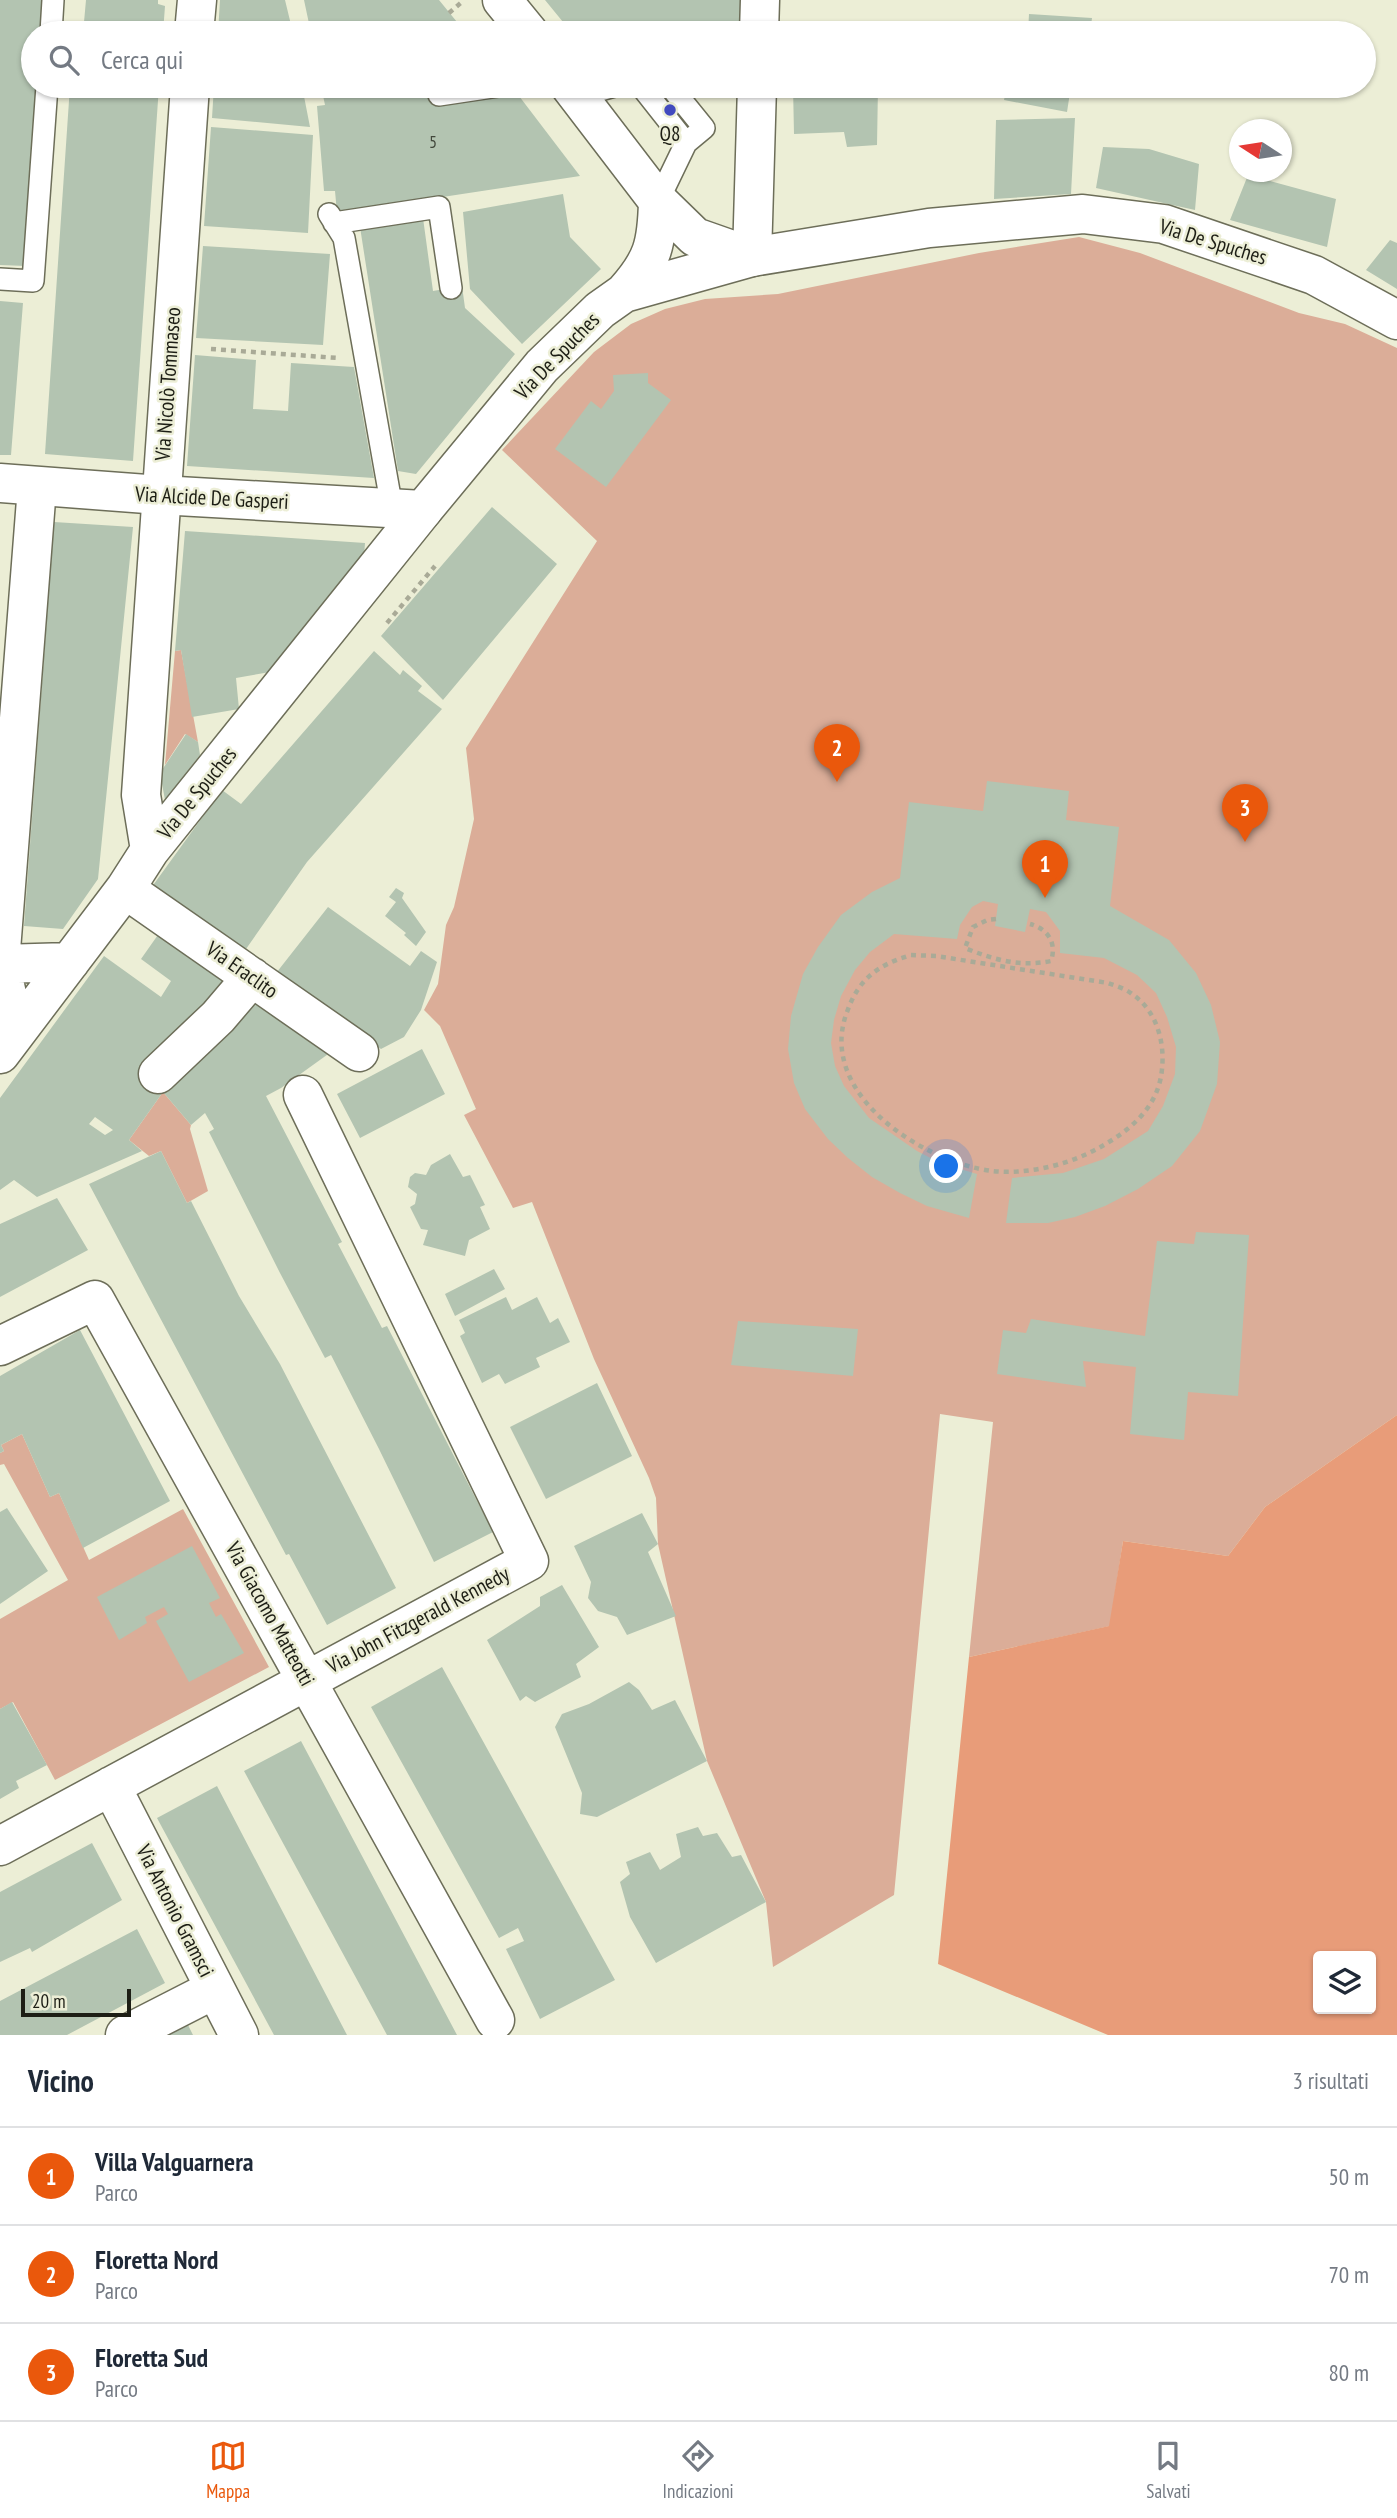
<!DOCTYPE html>
<html lang="it">
<head>
<meta charset="utf-8">
<style>
  :root { --surface:#fff; --page:#f6f6f7; --text:#1f2937; --muted:#747a83; --line:#e0e1e3; --accent:#ea580c }
  body { margin:0; font-family:"PT Sans Narrow",sans-serif; background:var(--page); color:var(--text) }
  .controls { position:absolute; right:21px; bottom:21px; display:grid; overflow:hidden; border-radius:7px; box-shadow:0 2px 5px #0004 }
  .controls button { width:63px; height:63px; display:grid; place-items:center; padding:0; border:0; border-bottom:2px solid var(--line); background:var(--surface); color:var(--text); font:35px sans-serif }
  .compass { position:absolute; left:1229px; top:119px; width:63px; height:63px; border-radius:50%; background:var(--surface); box-shadow:0 2px 5px #0004; rotate:282deg }
  .scale { position:absolute; left:21px; bottom:18px; width:110px; box-sizing:border-box; padding-left:7px; border:4px solid #1d1e15; border-top:0; font-size:19px; line-height:24px; white-space:nowrap; color:#1d1e15; -webkit-text-stroke:5px #eceed6; paint-order:stroke }
  .you { position:absolute; left:947px; top:1167px; width:24px; height:24px; margin:-18px; border:5px solid #fff; border-radius:50%; background:#1a73e8; box-shadow:0 0 0 10px #1a73e833 }
  .badge { display:grid; place-items:center; width:46px; height:46px; border-radius:50%; background:var(--accent); color:#fff; font-size:23px; font-weight:700 }
  .pin { position:absolute; translate:-50% -58px; filter:drop-shadow(0 2px 4px #0008) }
  .pin::after { content:''; position:absolute; top:37px; width:24px; height:21px; background:inherit; clip-path:polygon(0 0,100% 0,50% 100%) }
  .list { margin:0; padding:0; list-style:none }
  h2 { display:flex; justify-content:space-between; align-items:center; height:91px; margin:0; padding:0 28px; font-size:30px }
  h2 small { font-size:23px; font-weight:400; color:var(--muted) }
  .list li { display:grid; grid-template-columns:46px 1fr auto; gap:21px; align-items:center; box-sizing:border-box; height:98px; padding:0 28px; border-top:2px solid var(--line) }
  .list b { display:block; font-size:26px; white-space:nowrap }
  .list p { margin:0; font-size:23px; white-space:nowrap; color:var(--muted) }
  .list em { font-size:23px; font-style:normal; color:var(--muted) }
  .icon { flex:none; width:38px; height:38px; fill:none; stroke:currentColor; stroke-width:2; stroke-linecap:round; stroke-linejoin:round }
  .map { position:relative; flex:none; width:1397px; height:2035px; overflow:hidden }
  .search { position:absolute; background:var(--surface); box-shadow:0 2px 5px #0004; left:21px; right:21px; top:21px; height:77px; display:flex; align-items:center; gap:18px; box-sizing:border-box; padding:0 24px; border-radius:38px; color:var(--muted); font-size:26px }
  .sheet { height:385px; background:var(--surface) }
  nav { display:flex; justify-content:space-around; align-items:center; box-sizing:border-box; height:98px; border-top:2px solid var(--line); background:var(--surface); font-size:19px; color:var(--muted) }
  nav a { display:grid; justify-items:center; gap:4px }
  nav .on { color:var(--accent) }
  .map>svg:first-child { display:block }
  .green { fill:#dbad98 }
  .forest { fill:#e89c79; fill-rule:evenodd }
  .building { fill:#b3c4b1; fill-rule:evenodd }
  .lines { fill:none; stroke-linecap:round; stroke-linejoin:round }
  .lane-casing { stroke:#6d6e59; stroke-width:24 }
  .street-casing { stroke:#6d6e59; stroke-width:41 }
  .secondary-casing { stroke:#6d6e59; stroke-width:41 }
  .path { stroke:#a9aa97; stroke-width:4.5; stroke-dasharray:5 5; stroke-linecap:butt }
  .lane { stroke:#fff; stroke-width:21 }
  .street { stroke:#fff; stroke-width:38 }
  .secondary { stroke:#fff; stroke-width:38 }
  .poi-dot { fill:#424abf; stroke:#eceed6; stroke-width:2.5 }
  .labels { text-anchor:middle; stroke-width:5; stroke-linejoin:round; paint-order:stroke }
  .number-label { font-size:18px; fill:#42483c }
  .poi-label { font-size:21px; fill:#1d1e15; stroke:#eceed6 }
  .street-label { font-size:21px; fill:#1d1e15; stroke:#eceed6 }
</style>
</head>
<body>
<div class="map">
<svg width="1397" height="2035" viewBox="0 0 1397 2035">
  <rect width="100%" height="100%" fill="#eceed6"/>
  <path class="green" d="M 1079,237 L 1140,253 L 1299,313 L 1345,324 L 1397,348 L 1397,1415 L 1265,1507 L 1228,1556 L 1123,1541 L 1110,1626 L 969,1657 L 993,1422 L 940,1414 L 894,1895 L 773,1967 L 766,1902 L 707,1761 L 658,1544 L 656,1498 L 649,1478 L 594,1359 L 532,1202 L 513,1208 L 464,1115 L 476,1109 L 440,1026 L 424,1010 L 438,984 L 446,925 L 454,907 L 474,819 L 466,748 L 597,541 L 502,450 L 594,352 L 631,324 L 665,309 L 705,299 L 778,294 L 979,253 Z
    M 181,650 L 198,742 L 185,734 L 165,765 L 175,651 Z
    M 163,1092 L 191,1125 L 190,1129 L 208,1191 L 187,1203 L 161,1151 L 149,1156 L 129,1140 Z
    M 22,1434 L 50,1497 L 59,1493 L 89,1560 L 183,1509 L 269,1667 L 55,1780 L 13,1702 L 0,1709 L 0,1619 L 68,1580 L 4,1464 L 0,1465 L 0,1453 L 4,1451 L 1,1445 Z"/>
  <path class="forest" d="M 1397,1415 L 1397,2035 L 1108,2035 L 938,1964 L 969,1657 L 1109,1626 L 1123,1541 L 1228,1556 L 1265,1507 ZM 1318,1956 L 1371,1956 L 1371,2009 L 1318,2009 Z"/>
  <path class="building" d="M 0,0 L 45,0 L 43,33 L 33,33 L 33,86 L 39,86 L 26,266 L 0,265 Z
    M 86,0 L 158,0 L 158,4 L 165,6 L 163,33 L 83,33 Z
    M 220,0 L 285,0 L 293,33 L 218,33 Z
    M 304,0 L 439,0 L 466,33 L 311,33 Z
    M 545,0 L 746,0 L 746,24 L 682,33 L 572,33 Z
    M 1029,14 L 1092,18 L 1090,33 L 1028,33 Z
    M 70,86 L 159,86 L 133,461 L 45,454 Z
    M 214,86 L 302,86 L 310,127 L 212,118 Z
    M 321,86 L 442,86 L 488,97 L 516,92 L 580,176 L 337,213 L 335,191 L 324,191 L 317,106 L 325,105 Z
    M 793,86 L 878,86 L 877,145 L 847,147 L 844,132 L 794,134 Z
    M 1007,86 L 1071,86 L 1067,112 L 1004,100 Z
    M 1075,118 L 1071,194 L 994,199 L 996,120 Z
    M 211,127 L 313,135 L 308,233 L 204,226 Z
    M 1103,147 L 1149,149 L 1199,164 L 1195,210 L 1096,188 Z
    M 1248,175 L 1336,199 L 1327,247 L 1230,220 Z
    M 563,194 L 570,237 L 601,269 L 522,344 L 470,289 L 463,212 Z
    M 423,218 L 433,291 L 462,286 L 465,308 L 515,354 L 416,474 L 398,471 L 360,227 Z
    M 1390,240 L 1397,243 L 1397,289 L 1366,270 Z
    M 203,246 L 330,254 L 323,345 L 196,338 Z
    M 0,301 L 23,303 L 11,455 L 0,455 Z
    M 195,355 L 256,360 L 253,409 L 288,411 L 291,363 L 354,367 L 374,478 L 187,466 Z
    M 648,373 L 648,383 L 671,400 L 606,487 L 555,449 L 591,401 L 601,409 L 614,391 L 613,375 Z
    M 492,507 L 557,564 L 443,700 L 381,636 Z
    M 54,522 L 133,527 L 98,879 L 63,929 L 24,926 Z
    M 185,531 L 365,543 L 364,557 L 270,672 L 236,678 L 239,709 L 192,717 L 181,650 L 175,651 Z
    M 374,651 L 400,675 L 403,670 L 422,686 L 418,691 L 442,709 L 307,862 L 239,959 L 146,895 L 222,790 L 241,804 Z
    M 186,734 L 198,742 L 200,755 L 165,800 L 160,773 Z
    M 987,781 L 1069,791 L 1066,820 L 1119,827 L 1110,906 L 1169,940 L 1196,973 L 1211,1005 L 1220,1042 L 1217,1084 L 1200,1131 L 1172,1166 L 1138,1189 L 1105,1206 L 1075,1217 L 1048,1223 L 1006,1223 L 1012,1178 L 1063,1173 L 1104,1159 L 1148,1131 L 1163,1106 L 1175,1074 L 1176,1047 L 1167,1017 L 1156,993 L 1137,975 L 1104,958 L 1060,953 L 1060,931 L 1046,912 L 1030,909 L 1025,932 L 995,926 L 998,904 L 983,901 L 972,907 L 960,925 L 957,939 L 894,934 L 870,952 L 855,970 L 841,996 L 834,1020 L 831,1043 L 835,1066 L 844,1086 L 869,1118 L 917,1151 L 940,1163 L 977,1174 L 969,1218 L 927,1206 L 900,1193 L 872,1177 L 848,1158 L 828,1139 L 805,1109 L 794,1083 L 788,1049 L 791,1016 L 803,974 L 818,947 L 841,915 L 872,892 L 900,878 L 909,802 L 983,811 Z
    M 396,888 L 404,893 L 402,898 L 426,932 L 416,946 L 404,935 L 406,933 L 385,916 L 396,902 L 389,897 Z
    M 328,907 L 410,966 L 421,951 L 437,962 L 421,1010 L 404,1037 L 381,1049 L 273,977 Z
    M 160,932 L 227,981 L 163,1092 L 129,1140 L 142,1151 L 37,1197 L 14,1180 L 0,1190 L 0,1098 L 104,956 L 161,997 L 171,981 L 141,959 ZM 95,1117 L 113,1130 L 105,1135 L 89,1124 Z
    M 258,998 L 331,1052 L 281,1088 L 266,1096 L 342,1242 L 338,1244 L 382,1328 L 387,1326 L 493,1532 L 434,1562 L 379,1449 L 331,1355 L 325,1358 L 280,1273 L 209,1132 L 214,1129 L 205,1113 L 191,1125 L 163,1092 Z
    M 422,1049 L 445,1094 L 360,1138 L 337,1094 Z
    M 161,1151 L 187,1203 L 191,1201 L 239,1296 L 280,1364 L 396,1588 L 327,1625 L 289,1554 L 286,1555 L 89,1184 Z
    M 450,1154 L 463,1177 L 470,1175 L 485,1205 L 480,1207 L 490,1229 L 469,1240 L 465,1256 L 423,1245 L 428,1230 L 421,1229 L 410,1207 L 415,1204 L 417,1194 L 408,1187 L 410,1177 L 415,1173 L 426,1175 L 431,1165 Z
    M 57,1198 L 88,1250 L 0,1297 L 0,1224 Z
    M 1196,1232 L 1249,1235 L 1238,1396 L 1188,1392 L 1184,1440 L 1130,1434 L 1136,1367 L 1083,1361 L 1086,1387 L 997,1374 L 1003,1330 L 1026,1333 L 1031,1319 L 1145,1336 L 1157,1241 L 1194,1244 Z
    M 494,1269 L 505,1289 L 455,1316 L 445,1294 Z
    M 506,1297 L 512,1310 L 537,1297 L 550,1323 L 558,1318 L 570,1342 L 536,1358 L 540,1367 L 505,1384 L 499,1374 L 482,1383 L 460,1336 L 465,1333 L 459,1320 Z
    M 738,1321 L 858,1329 L 853,1376 L 731,1365 Z
    M 80,1330 L 170,1501 L 83,1548 L 59,1493 L 50,1497 L 22,1434 L 1,1445 L 4,1451 L 0,1453 L 0,1376 Z
    M 597,1383 L 632,1456 L 546,1499 L 510,1427 Z
    M 7,1508 L 48,1571 L 0,1604 L 0,1512 Z
    M 642,1513 L 658,1544 L 648,1552 L 676,1616 L 627,1635 L 617,1617 L 598,1611 L 588,1598 L 591,1582 L 574,1546 Z
    M 192,1546 L 220,1598 L 209,1603 L 216,1617 L 221,1614 L 244,1653 L 189,1682 L 156,1621 L 168,1614 L 164,1607 L 145,1617 L 147,1623 L 119,1640 L 97,1597 Z
    M 562,1585 L 599,1647 L 576,1664 L 581,1677 L 535,1702 L 526,1696 L 520,1701 L 487,1640 L 540,1606 L 540,1597 Z
    M 442,1667 L 615,1980 L 540,2019 L 506,1949 L 524,1941 L 518,1928 L 499,1938 L 371,1707 Z
    M 629,1682 L 639,1690 L 652,1710 L 675,1700 L 707,1761 L 597,1817 L 580,1814 L 582,1793 L 555,1727 L 562,1714 L 589,1704 Z
    M 12,1702 L 47,1765 L 16,1781 L 19,1788 L 0,1799 L 0,1709 Z
    M 301,1741 L 457,2035 L 387,2035 L 244,1771 Z
    M 217,1786 L 347,2035 L 274,2035 L 157,1818 Z
    M 698,1827 L 703,1836 L 717,1833 L 732,1857 L 741,1855 L 766,1902 L 656,1963 L 630,1917 L 620,1882 L 630,1874 L 626,1862 L 650,1852 L 660,1870 L 681,1857 L 676,1834 Z
    M 92,1843 L 122,1900 L 32,1952 L 30,1948 L 0,1962 L 0,1892 Z
    M 137,1929 L 165,1983 L 67,2035 L 0,2035 L 0,2001 Z
    M 186,2021 L 193,2035 L 160,2035 Z"/>
  <g class="lines">
    <defs>
      <path id="lane" d="M 51,33 L 53,0
        M 641,86 L 686,143 L 658,201
        M 670,86 L 704,128 L 686,143
        M 439,95 L 499,86
        M 579,96 L 615,86
        M 329,214 L 344,238 L 392,508
        M 334,223 L 439,207 L 451,288
        M 0,279 L 33,281 L 47,86"/>
      <path id="street" d="M 194,33 L 197,0
        M 759,33 L 760,0
        M 752,257 L 757,86
        M 150,850 L 141,795 L 190,86
        M 125,889 L 359,1052
        M 0,963 L 37,487
        M 0,964 L 16,1033
        M 0,964 L 70,962
        M 0,1054 L 125,889 L 150,850 L 423,510
        M 158,1074 L 218,1017 L 252,977
        M 0,1346 L 95,1300 L 495,2020
        M 111,1786 L 239,2035
        M 0,1846 L 529,1561 L 303,1095
        M 125,2035 L 215,1989"/>
      <path id="secondary" d="M 502,0 L 529,33
        M 570,86 L 658,201 L 695,237 L 752,257
        M 624,293 C 653,261 657,244 658,201
        M 0,483 L 160,495 L 423,510 L 542,366 L 600,310 L 624,293 L 752,257 L 929,228 L 1083,214 L 1164,224 L 1314,275 L 1397,320"/>
    </defs>
    <use href="#lane" class="lane-casing"/>
    <use href="#street" class="street-casing"/>
    <use href="#secondary" class="secondary-casing"/>
    <path class="path" d="M 449,13 L 463,1
      M 211,349 L 338,358
      M 387,623 L 435,566
      M 996,919 L 987,920 L 973,927 L 965,948 C 994,960 1020,967 1051,961 C 1057,943 1048,929 1030,924
      M 911,955 L 936,956 L 1108,983 C 1116,986 1126,989 1132,994 C 1156,1010 1165,1041 1162,1069 C 1159,1105 1133,1128 1104,1145 C 1072,1164 1029,1175 992,1171 C 922,1162 816,1093 847,1012 C 859,978 878,965 911,955 Z"/>
    <use href="#lane" class="lane"/>
    <use href="#street" class="street"/>
    <use href="#secondary" class="secondary"/>
  </g>
  <circle class="poi-dot" cx="670" cy="110" r="7"/>
  <g class="labels">
    <g class="number-label">
      <text x="433" y="148">5</text>
    </g>
    <g class="poi-label">
      <text x="670" y="141">Q8</text>
    </g>
    <g class="street-label">
      <text transform="translate(1213 242) rotate(17)" y="7">Via De Spuches</text>
      <text transform="translate(557 356) rotate(-46)" y="7">Via De Spuches</text>
      <text transform="translate(168 384) rotate(-86)" y="7">Via Nicolò Tommaseo</text>
      <text transform="translate(212 498) rotate(3)" y="7">Via Alcide De Gasperi</text>
      <text transform="translate(197 793) rotate(-51)" y="7">Via De Spuches</text>
      <text transform="translate(242 970) rotate(35)" y="7">Via Eraclito</text>
      <text transform="translate(270 1614) rotate(61)" y="7">Via Giacomo Matteotti</text>
      <text transform="translate(418 1620) rotate(-28)" y="7">Via John Fitzgerald Kennedy</text>
      <text transform="translate(175 1911) rotate(63)" y="7">Via Antonio Gramsci</text>
    </g>
  </g>
</svg>
<div class="controls">
<button><svg class="icon" aria-label="layers" viewBox="0 0 24 24"><path d="M12 4l9 5-9 5-9-5zM3 14l9 5 9-5"/></svg></button>
</div>
<svg class="compass" viewBox="-18 -18 36 36"><path d="M0-13l5 13h-10z" fill="#e53935"/><path d="M0 13l5-13h-10z" fill="#747a83"/></svg>
<div class="scale">20 m</div>
<div class="you"></div>
<div class="pin badge" style="left:1045px;top:898px">1</div>
<div class="pin badge" style="left:837px;top:782px">2</div>
<div class="pin badge" style="left:1245px;top:842px">3</div>
<div class="search"><svg class="icon" aria-label="search" viewBox="0 0 24 24"><circle cx="10" cy="10" r="6"/><path d="M15 15l6 6"/></svg>Cerca qui</div>
</div>
<section class="sheet">
<h2>Vicino<small>3 risultati</small></h2>
<ul class="list">
<li><span class="badge">1</span><div><b>Villa Valguarnera</b><p>Parco</p></div><em>50 m</em></li>
<li><span class="badge">2</span><div><b>Floretta Nord</b><p>Parco</p></div><em>70 m</em></li>
<li><span class="badge">3</span><div><b>Floretta Sud</b><p>Parco</p></div><em>80 m</em></li>
</ul>
</section>
<nav>
<a class="on"><svg class="icon" aria-label="map" viewBox="0 0 24 24"><path d="M3 6l6-2 6 2 6-2v14l-6 2-6-2-6 2zM9 4v14M15 6v14"/></svg>Mappa</a>
<a><svg class="icon" aria-label="directions" viewBox="0 0 24 24"><path d="M12 3l9 9-9 9-9-9zM9 14v-3h6M13 9l2 2-2 2"/></svg>Indicazioni</a>
<a><svg class="icon" aria-label="saved" viewBox="0 0 24 24"><path d="M7 4h10v16l-5-4-5 4z"/></svg>Salvati</a>
</nav>
</body>
</html>
